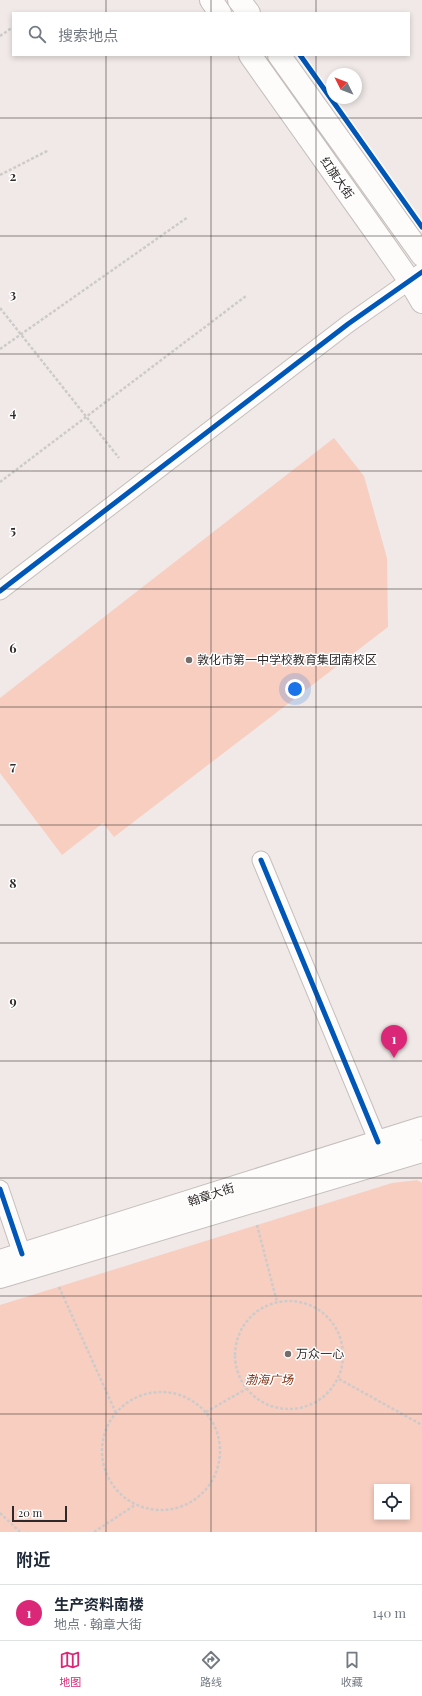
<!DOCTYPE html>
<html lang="zh">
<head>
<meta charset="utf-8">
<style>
  :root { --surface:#fff; --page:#f6f6f7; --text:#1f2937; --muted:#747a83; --line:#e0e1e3; --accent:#db2777 }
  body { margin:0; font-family:"Playfair Display","Noto Sans SC",serif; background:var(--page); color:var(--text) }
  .controls { position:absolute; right:12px; bottom:12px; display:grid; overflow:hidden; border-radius:0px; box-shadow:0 2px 6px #0003 }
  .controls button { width:36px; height:36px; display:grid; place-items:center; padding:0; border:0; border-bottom:1px solid var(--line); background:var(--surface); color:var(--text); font:20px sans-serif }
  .compass { position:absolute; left:326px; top:68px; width:36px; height:36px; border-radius:50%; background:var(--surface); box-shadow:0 2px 6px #0003; rotate:312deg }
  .scale { position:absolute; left:12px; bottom:10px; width:55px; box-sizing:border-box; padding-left:4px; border:2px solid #2f2a29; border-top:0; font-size:11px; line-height:14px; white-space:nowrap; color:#2f2a29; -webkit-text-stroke:3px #fff; paint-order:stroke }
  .you { position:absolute; left:295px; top:689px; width:14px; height:14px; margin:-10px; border:3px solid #fff; border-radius:50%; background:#1a73e8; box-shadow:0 0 0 6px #1a73e833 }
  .badge { display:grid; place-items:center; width:26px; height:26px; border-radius:50%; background:var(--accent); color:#fff; font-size:13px; font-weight:700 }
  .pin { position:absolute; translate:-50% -33px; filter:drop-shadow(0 1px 2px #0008) }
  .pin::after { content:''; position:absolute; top:21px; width:14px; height:12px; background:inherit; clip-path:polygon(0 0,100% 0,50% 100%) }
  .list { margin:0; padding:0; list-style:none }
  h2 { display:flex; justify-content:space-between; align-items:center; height:52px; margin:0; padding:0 16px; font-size:17px }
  h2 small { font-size:13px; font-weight:400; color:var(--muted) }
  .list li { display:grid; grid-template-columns:26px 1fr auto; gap:12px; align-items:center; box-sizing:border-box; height:56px; padding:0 16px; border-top:1px solid var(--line) }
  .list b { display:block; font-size:15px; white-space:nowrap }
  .list p { margin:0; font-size:13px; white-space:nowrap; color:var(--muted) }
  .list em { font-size:13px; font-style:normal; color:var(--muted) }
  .icon { flex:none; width:22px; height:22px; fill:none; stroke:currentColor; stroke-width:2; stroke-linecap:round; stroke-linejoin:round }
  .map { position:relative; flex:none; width:422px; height:1532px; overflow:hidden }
  .search { position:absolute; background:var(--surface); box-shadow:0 2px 6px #0003; left:12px; right:12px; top:12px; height:44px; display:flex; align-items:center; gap:10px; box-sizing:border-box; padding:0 14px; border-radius:0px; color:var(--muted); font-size:15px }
  .sheet { height:108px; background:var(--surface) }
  nav { display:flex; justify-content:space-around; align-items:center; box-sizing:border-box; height:56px; border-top:1px solid var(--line); background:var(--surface); font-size:11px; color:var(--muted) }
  nav a { display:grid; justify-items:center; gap:2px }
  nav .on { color:var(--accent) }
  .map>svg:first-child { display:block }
  .green { fill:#f8cec0; fill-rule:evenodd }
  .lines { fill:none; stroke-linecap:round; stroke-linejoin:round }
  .street-casing { stroke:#c4bfbd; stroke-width:19 }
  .secondary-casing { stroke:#c4bfbd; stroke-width:24 }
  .primary-casing { stroke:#c4bfbd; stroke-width:24 }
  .path { stroke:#cdcbca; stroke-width:2.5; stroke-dasharray:3 2; stroke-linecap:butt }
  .street { stroke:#fdfcfb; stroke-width:17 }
  .secondary { stroke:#fdfcfb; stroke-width:22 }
  .primary { stroke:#fdfcfb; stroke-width:22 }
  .cycleway-casing { stroke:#fff; stroke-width:8 }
  .cycleway { stroke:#0057b8; stroke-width:5 }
  .grid { fill:none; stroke:#2f2a29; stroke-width:1; stroke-opacity:0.55 }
  .poi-dot { fill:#736d6c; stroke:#fff; stroke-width:1.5 }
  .labels { text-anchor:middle; stroke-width:3; stroke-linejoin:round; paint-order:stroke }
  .street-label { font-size:12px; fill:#2f2a29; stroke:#fff }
  .poi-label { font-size:12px; fill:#2f2a29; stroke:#fff; text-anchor:start }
  .park-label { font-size:12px; font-style:italic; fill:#833112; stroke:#fff }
  .grid-label { font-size:13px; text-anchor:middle; font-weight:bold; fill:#2f2a29; stroke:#fff; stroke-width:3; stroke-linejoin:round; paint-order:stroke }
</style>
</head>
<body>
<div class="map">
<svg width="422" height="1532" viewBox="0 0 422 1532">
  <rect width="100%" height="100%" fill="#f0e9e7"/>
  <path class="green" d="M 334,438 L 364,476 L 387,558 L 388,627 L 114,837 L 103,823 L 62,855 L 0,773 L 0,698 Z
    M 417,1180 L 422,1183 L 422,1532 L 0,1532 L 0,1305 L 392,1183 ZM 377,1487 L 407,1487 L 407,1517 L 377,1517 Z"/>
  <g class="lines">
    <defs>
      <path id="street" d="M 0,591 L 348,324 L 422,272
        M 261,860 L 378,1142
        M 0,1189 L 22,1254"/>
      <path id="secondary" d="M 211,0 L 220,13
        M 239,0 L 249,13
        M 250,55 L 379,237 L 409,280 L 422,302
        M 279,55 L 422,255"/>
      <path id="primary" d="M 0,1261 L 422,1128
        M 0,1277 L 422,1151"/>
    </defs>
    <use href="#street" class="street-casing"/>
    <use href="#secondary" class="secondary-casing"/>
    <use href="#primary" class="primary-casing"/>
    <path class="path" d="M 0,36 L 13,27
      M 0,175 L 49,150
      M 0,308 L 119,458
      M 0,349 L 188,217
      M 0,482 L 246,296
      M 257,1225 L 277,1302
      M 59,1287 L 116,1413
      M235 1355a54 54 0 1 1 108 0a54 54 0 1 1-108 0Z
      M 339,1379 L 422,1425
      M102 1451a59 59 0 1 1 118 0a59 59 0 1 1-118 0Z
      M 206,1412 L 246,1389
      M 0,1513 L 20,1532
      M 94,1532 L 135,1505"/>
    <use href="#street" class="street"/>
    <use href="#secondary" class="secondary"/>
    <use href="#primary" class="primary"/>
    <defs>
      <path id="cycleway" d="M 300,55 L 422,227
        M 0,591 L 348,324 L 422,272
        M 261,860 L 378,1142
        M 0,1189 L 22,1254"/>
    </defs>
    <use href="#cycleway" class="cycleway-casing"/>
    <use href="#cycleway" class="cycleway"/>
  </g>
  <path class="grid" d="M 106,0 L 106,13M 211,0 L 211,13M 316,0 L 316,13M 106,55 L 106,1532M 211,55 L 211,1532M 316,55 L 316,1532M 0,118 L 422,118M 0,236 L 422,236M 0,354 L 422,354M 0,471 L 422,471M 0,589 L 422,589M 0,707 L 422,707M 0,825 L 422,825M 0,943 L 422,943M 0,1061 L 422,1061M 0,1178 L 422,1178M 0,1296 L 422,1296M 0,1414 L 422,1414"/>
  <g class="poi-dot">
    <circle cx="189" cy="660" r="4"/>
    <circle cx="288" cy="1354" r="4"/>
  </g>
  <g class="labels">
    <g class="street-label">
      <text transform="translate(337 178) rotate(55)" y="4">红旗大街</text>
      <text transform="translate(211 1195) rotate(-18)" y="4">翰章大街</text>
    </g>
    <g class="poi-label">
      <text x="197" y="664">敦化市第一中学校教育集团南校区</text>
      <text x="296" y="1358">万众一心</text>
    </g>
    <g class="park-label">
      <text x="269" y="1384">渤海广场</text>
    </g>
  </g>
  <g class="grid-label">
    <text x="13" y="181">2</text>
    <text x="13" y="299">3</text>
    <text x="13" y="417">4</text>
    <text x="13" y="535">5</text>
    <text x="13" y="653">6</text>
    <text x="13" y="771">7</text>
    <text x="13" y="888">8</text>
    <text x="13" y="1006">9</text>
  </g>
</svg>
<div class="controls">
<button><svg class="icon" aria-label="locate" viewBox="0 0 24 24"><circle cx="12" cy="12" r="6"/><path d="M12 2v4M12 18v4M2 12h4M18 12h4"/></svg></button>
</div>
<svg class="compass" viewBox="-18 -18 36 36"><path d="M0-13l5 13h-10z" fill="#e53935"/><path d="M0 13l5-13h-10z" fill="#747a83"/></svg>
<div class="scale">20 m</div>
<div class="you"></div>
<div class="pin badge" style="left:394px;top:1058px">1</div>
<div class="search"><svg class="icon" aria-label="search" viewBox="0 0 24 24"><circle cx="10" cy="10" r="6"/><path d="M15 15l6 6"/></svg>搜索地点</div>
</div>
<section class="sheet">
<h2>附近<small></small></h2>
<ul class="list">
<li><span class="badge">1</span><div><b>生产资料南楼</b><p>地点 · 翰章大街</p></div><em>140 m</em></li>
</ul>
</section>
<nav>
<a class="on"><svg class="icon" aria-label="map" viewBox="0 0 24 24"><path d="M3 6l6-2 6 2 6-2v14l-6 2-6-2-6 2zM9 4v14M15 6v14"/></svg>地图</a>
<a><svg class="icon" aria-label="directions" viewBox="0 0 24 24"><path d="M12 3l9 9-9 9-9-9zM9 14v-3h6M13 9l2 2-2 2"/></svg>路线</a>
<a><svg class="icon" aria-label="saved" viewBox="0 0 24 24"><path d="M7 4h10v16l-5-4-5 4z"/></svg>收藏</a>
</nav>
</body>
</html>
